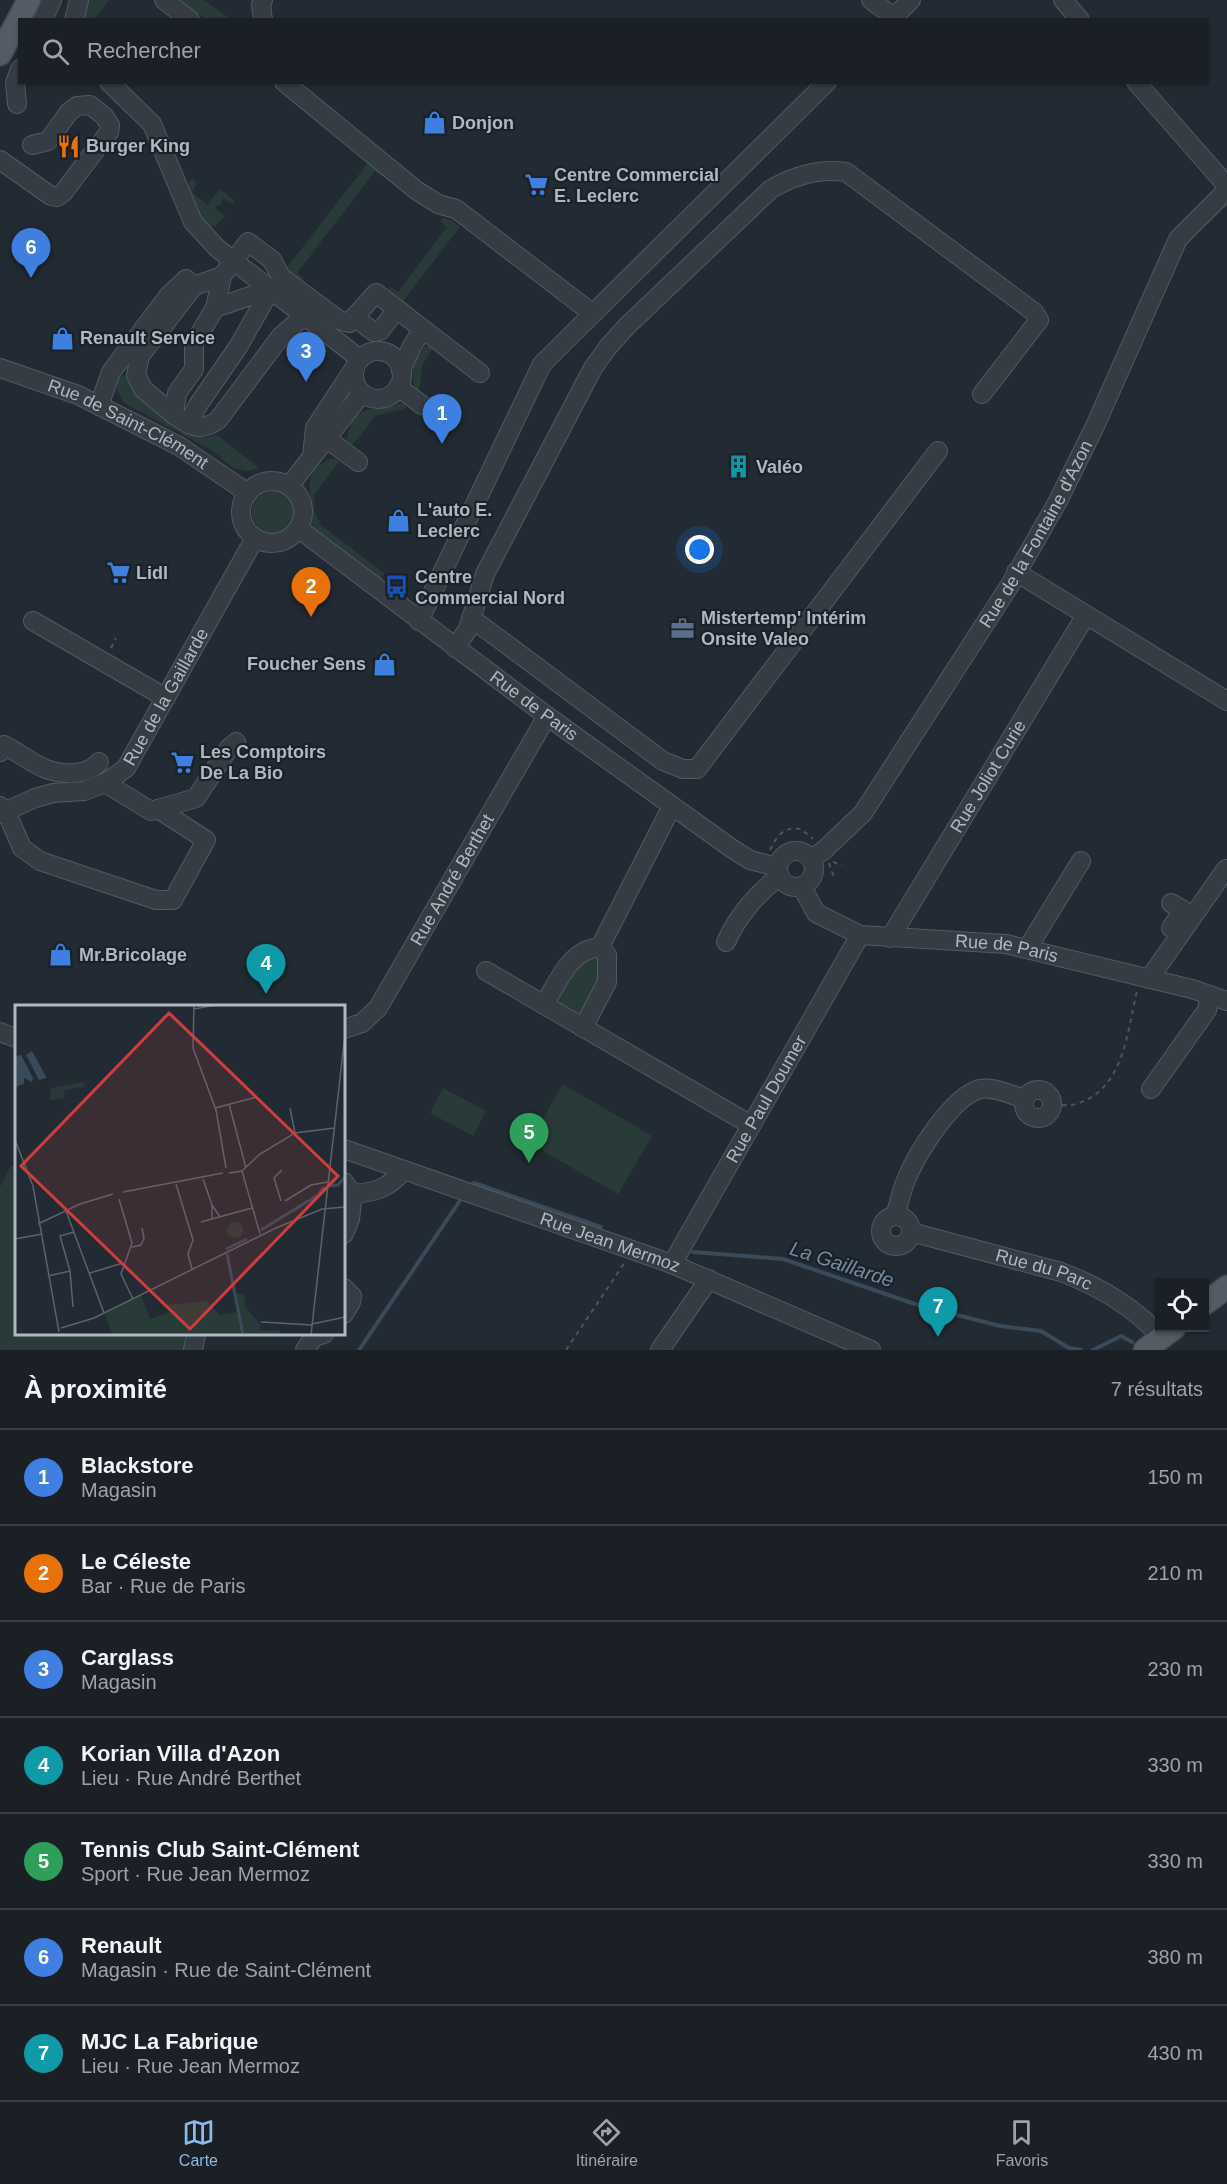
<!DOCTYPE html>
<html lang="fr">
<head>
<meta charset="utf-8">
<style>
  :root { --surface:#1a2026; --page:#272d32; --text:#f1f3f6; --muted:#9fa3a7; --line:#383e43; --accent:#8bb9e9 }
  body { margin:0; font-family:Helvetica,sans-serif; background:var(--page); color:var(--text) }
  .controls { position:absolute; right:18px; bottom:18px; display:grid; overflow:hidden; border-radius:0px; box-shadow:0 2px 4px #0004 }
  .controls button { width:54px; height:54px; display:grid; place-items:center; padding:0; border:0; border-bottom:2px solid var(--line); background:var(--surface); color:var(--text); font:30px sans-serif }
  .you { position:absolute; left:700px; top:550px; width:21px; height:21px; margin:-15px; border:4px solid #fff; border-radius:50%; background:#1a73e8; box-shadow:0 0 0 9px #1a73e833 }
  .badge { display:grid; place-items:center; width:39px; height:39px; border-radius:50%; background:var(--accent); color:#fff; font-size:20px; font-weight:700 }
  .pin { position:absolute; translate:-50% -50px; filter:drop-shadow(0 2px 3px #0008) }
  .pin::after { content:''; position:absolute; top:32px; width:21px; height:18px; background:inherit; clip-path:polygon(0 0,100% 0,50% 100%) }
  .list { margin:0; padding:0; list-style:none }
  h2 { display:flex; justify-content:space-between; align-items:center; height:78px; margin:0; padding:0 24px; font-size:26px }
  h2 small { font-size:20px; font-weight:400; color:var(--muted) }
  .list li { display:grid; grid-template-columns:39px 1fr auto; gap:18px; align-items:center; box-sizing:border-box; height:96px; padding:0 24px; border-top:2px solid var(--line) }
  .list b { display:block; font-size:22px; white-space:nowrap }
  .list p { margin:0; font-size:20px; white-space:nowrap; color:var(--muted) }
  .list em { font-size:20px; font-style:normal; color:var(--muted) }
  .icon { flex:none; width:33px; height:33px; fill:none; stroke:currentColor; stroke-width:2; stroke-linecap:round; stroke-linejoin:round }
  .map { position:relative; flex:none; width:1227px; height:1350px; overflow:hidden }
  .search { position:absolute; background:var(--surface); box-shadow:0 2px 4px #0004; left:18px; right:18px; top:18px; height:66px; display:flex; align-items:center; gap:15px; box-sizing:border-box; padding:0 21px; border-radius:0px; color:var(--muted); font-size:22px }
  .sheet { height:750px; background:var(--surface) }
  nav { display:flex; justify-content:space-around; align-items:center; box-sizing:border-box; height:84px; border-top:2px solid var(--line); background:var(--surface); font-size:16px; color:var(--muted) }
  nav a { display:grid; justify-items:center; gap:3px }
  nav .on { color:var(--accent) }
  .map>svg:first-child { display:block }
  .green { fill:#293b39 }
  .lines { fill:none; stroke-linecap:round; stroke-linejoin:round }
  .stream { stroke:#394a5b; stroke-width:4 }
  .minor-casing { stroke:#525a62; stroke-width:20 }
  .major-casing { stroke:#414850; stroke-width:25 }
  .path { stroke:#485858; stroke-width:2; stroke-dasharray:4.5 4.5; stroke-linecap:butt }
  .minor { stroke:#353c44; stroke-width:18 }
  .major { stroke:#535c64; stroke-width:22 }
  .labels { text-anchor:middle; stroke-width:4.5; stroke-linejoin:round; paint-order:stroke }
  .poi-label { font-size:18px; font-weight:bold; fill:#afb7c1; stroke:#1a2128; text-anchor:start }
  .street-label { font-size:18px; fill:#afb7c1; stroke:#1a2128 }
  .water-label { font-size:20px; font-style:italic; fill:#738ba1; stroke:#1a2128 }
  .inset-river { fill:none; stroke:#394a5b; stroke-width:3 }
  .inset-road { fill:none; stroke:#5a636c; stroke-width:1.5 }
  .view { fill:#d03d3f; fill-opacity:0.15; stroke:#d03d3f; stroke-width:3 }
  .inset-edge { fill:none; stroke:#afb7c1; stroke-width:3 }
</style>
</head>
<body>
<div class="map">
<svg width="1227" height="1350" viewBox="0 0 1227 1350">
  <rect width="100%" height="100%" fill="#222b33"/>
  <path class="green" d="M 84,0 L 109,0 L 94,19 L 79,20 Z
    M 180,0 L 204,0 L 230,19 L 205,19 Z
    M 371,159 L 383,173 L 383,177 L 375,171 L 297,273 L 304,279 L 299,280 L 281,265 L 281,261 L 288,266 Z
    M 192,179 L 197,184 L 192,192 L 207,205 L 220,189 L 235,201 L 232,204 L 224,198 L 220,206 L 218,205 L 215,208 L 225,216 L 216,226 L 208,228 L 202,223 L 187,186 Z
    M 443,218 L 452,221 L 460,227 L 404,300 L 411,306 L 407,309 L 389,293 L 389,286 L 398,292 L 447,227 L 440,221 Z
    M 294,338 L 308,341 L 328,350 L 325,356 L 299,344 L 292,354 L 282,347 L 290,339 Z
    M 429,344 L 433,348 L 422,365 L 420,386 L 417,390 C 407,376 416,358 425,346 L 427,347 Z
    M 126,375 L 130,383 L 191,432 L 205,438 L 217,435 L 259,468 L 248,471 L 233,468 L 213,451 L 126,404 C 117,394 116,388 118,376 Z
    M 398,404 L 404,404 L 406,408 L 375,416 L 354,443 L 349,444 C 344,432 353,416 364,411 C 375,407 387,410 398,404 Z
    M 330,459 L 336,459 L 339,462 L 314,495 L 315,512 L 321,525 L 385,574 L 380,580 L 314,532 C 312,524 312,516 312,508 C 310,486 304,471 330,459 Z
    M252 512a21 21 0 1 1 42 0a21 21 0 1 1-42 0Z
    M 587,957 L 599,957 L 603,977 L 587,1010 L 579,1016 L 559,1005 L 557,995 L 574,967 Z
    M 563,1084 L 652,1136 L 618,1194 L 529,1143 Z
    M 443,1088 L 486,1111 L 473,1136 L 430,1113 Z
    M 11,1165 L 16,1169 L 16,1334 L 185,1334 L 183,1350 L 0,1350 L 0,1187 Z"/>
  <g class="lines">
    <path class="stream" d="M 474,1183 L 601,1227
      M 693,1252 L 783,1259 L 915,1304 L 1000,1326 L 1041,1331 L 1069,1348 L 1081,1350
      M 359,1350 L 459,1202
      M 1093,1350 L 1121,1336 L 1132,1342"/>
    <defs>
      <g id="minor">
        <path d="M 164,0 L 190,20"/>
        <path d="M 871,0 L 894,17"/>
        <path d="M 1063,0 L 1080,20"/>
        <path d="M 43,20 L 52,0"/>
        <path d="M 74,20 L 79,0"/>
        <path d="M 263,20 L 261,5 L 263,0"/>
        <path d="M 891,20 L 911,0"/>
        <path d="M 109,82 L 152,124 L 193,222 L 217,248 L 360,359"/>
        <path d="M 284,82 L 416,190 L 438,204 L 456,209 L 592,313"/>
        <path d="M 1136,82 L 1227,186"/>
        <path d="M 17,104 L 15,83 L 20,69"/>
        <path d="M 0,160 L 51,196 L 57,197 L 63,193 L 109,132 L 110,125 L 104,116 L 90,105 L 77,106 L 69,112 L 48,141 L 32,145"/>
        <path d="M 271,289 L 215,308 L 194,343 L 194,369 L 177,393 L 174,415 C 191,426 200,433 218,420 L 281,336 L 305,315"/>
        <path d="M 215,308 L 222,276 L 248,242 L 272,260 L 281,277 L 339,320 L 349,323 L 376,293 L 480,373"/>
        <path d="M 354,317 L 374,332 L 380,331 L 397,309"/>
        <circle cx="378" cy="375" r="24"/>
        <path id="s1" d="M 0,368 L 78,395 L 179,446 L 248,493"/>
        <path d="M 401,371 L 412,346 L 423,329"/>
        <path d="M 398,387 L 422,405"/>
        <path d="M 99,406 L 111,372 L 169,295 L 186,279 L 194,286"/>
        <path d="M 174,415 L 143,389 L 136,375 L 140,356 L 194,286 L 222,276"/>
        <path d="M 188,424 L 198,405 L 238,347 L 271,289"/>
        <path d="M 326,438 L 358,462"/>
        <path d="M 312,456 L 315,428 L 355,367"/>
        <circle cx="272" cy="512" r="31"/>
        <path d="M 289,486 L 362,393"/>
        <path id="s2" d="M 299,529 L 547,716 L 731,848 L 750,860 L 777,867"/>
        <path d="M 1016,572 L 1227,701"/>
        <path d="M 471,618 L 663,761 L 683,769 L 697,769 L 938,451"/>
        <path d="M 33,621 L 166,698"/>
        <path d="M 419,621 L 542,364 L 827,82"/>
        <path d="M 455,648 L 468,629 L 485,574 L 593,368 L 608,347 L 627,326 L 771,189 C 793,176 820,168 846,172 L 1034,312 L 1039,320 L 982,394"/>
        <path d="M 0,752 L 4,745 C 18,752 31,763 46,769 C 62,775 88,776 99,762"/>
        <path d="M 105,783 L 151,811 L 196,798 L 229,748 L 236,742"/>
        <path d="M 0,806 L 6,811 L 22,848 L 40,861 L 156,900 L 173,900 L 206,840 L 158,809"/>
        <path id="s3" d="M 0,814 L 35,798 L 53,793 L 84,791 L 105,783 L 126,768 L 255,538"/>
        <circle cx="796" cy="869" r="18"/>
        <path id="s4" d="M 811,859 L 823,851 L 863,813 L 1010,585 L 1058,501 L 1095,426 L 1178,239 L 1227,190"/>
        <path id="s5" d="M 802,887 L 816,913 L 860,935 L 1006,944 L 1192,989 L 1227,1001"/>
        <path d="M 1171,928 L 1183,910 L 1171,903"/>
        <path id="s6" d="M 890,938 L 1086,615"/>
        <path d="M 726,942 C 737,917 757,893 779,877"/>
        <path d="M 600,947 L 672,806"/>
        <path d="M 1027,949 L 1081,861"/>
        <path d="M 486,971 L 751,1125"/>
        <path d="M 1149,979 L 1226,869"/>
        <path d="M 544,1005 C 558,982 569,950 600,947 L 607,955 L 607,982 L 583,1028"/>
        <path id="s7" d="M 344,1029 L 362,1023 L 378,1008 L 547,716"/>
        <path d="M 0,1032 L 16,1038"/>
        <path d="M 1151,1089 L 1207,1010 L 1210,995"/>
        <circle cx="1038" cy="1104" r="14"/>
        <path id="s8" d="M 344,1149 L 672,1264 L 871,1350"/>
        <path d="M 344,1182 L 353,1194 L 350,1219 L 344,1234"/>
        <path d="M 353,1194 C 378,1192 388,1188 404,1170"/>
        <circle cx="896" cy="1231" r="15"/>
        <path d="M 895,1216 C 899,1204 901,1192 906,1180 C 916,1155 952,1096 980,1089 C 994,1086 1011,1095 1025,1099"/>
        <path id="s9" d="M 911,1232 L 1061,1272 C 1098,1286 1135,1308 1161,1337"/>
        <path id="s10" d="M 672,1264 L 860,935"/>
        <path d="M 344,1288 L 352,1296 L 351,1302 L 344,1314"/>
        <path d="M 193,1350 L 196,1334"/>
        <path d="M 305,1350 L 314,1337 L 324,1334"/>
        <path d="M 660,1350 L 709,1279"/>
      </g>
      <path id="major" d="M 0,54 L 29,0
        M 1204,1304 L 1227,1287
        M 1145,1350 L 1174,1328"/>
    </defs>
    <use href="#minor" class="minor-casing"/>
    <use href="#major" class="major-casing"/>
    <path class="path" d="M 111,648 L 116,638
      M 770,850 C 777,836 783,826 801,829 L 813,839
      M 833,862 L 842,865
      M 829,863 L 834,877
      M 1053,1105 C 1060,1105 1069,1106 1076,1104 C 1124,1090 1127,1032 1137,991
      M 566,1350 L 625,1262"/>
    <use href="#minor" class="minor"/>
    <use href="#major" class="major"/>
  </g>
  <defs>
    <symbol id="shop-bare" viewBox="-9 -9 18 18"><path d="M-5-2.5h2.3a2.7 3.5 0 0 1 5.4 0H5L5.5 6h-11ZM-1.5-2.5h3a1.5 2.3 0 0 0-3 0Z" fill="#3f7fe0" stroke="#1a2128" stroke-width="2.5" paint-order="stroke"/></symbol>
    <symbol id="restaurant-bare" viewBox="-9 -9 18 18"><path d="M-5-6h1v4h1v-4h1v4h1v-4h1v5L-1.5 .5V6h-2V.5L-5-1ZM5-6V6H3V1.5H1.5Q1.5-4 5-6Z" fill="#e8710a" stroke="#1a2128" stroke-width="2.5" paint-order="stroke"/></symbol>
    <symbol id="supermarket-bare" viewBox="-9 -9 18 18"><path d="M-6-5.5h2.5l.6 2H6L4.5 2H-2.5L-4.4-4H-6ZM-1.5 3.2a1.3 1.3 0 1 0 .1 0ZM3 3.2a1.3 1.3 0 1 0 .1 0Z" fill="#3f7fe0" stroke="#1a2128" stroke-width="2.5" paint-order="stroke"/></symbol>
    <symbol id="building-bare" viewBox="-9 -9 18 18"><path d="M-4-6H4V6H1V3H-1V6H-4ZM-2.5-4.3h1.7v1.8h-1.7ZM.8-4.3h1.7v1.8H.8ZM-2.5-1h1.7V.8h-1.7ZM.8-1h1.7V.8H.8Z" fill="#0f9aa8" stroke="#1a2128" stroke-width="2.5" paint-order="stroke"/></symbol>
    <symbol id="bus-bare" viewBox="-9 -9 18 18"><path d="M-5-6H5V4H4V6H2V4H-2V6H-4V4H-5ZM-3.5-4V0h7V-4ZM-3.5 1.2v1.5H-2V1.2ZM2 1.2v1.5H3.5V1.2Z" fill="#1a4fb4" stroke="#1a2128" stroke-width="2.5" paint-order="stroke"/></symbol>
    <symbol id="office-bare" viewBox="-9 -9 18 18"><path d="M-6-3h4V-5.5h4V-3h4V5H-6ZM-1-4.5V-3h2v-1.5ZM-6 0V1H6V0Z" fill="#5c6f8a" stroke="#1a2128" stroke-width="2.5" paint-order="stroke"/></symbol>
  </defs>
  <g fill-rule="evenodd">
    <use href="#shop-bare" x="418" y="106" width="33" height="33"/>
    <use href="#restaurant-bare" x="52" y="130" width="33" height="33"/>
    <use href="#supermarket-bare" x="520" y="168" width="33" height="33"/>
    <use href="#shop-bare" x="46" y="322" width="33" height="33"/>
    <use href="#building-bare" x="722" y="450" width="33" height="33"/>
    <use href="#shop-bare" x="382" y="504" width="33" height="33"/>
    <use href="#supermarket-bare" x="102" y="556" width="33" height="33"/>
    <use href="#bus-bare" x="380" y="570" width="33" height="33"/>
    <use href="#office-bare" x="666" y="612" width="33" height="33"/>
    <use href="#shop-bare" x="368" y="648" width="33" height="33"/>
    <use href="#supermarket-bare" x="166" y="746" width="33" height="33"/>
    <use href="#shop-bare" x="44" y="938" width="33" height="33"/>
  </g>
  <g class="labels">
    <g class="poi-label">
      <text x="452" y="129">Donjon</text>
      <text x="86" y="152">Burger King</text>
      <text x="554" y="181">Centre Commercial<tspan x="554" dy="21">E. Leclerc</tspan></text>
      <text x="80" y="344">Renault Service</text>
      <text x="756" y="473">Valéo</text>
      <text x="417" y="516">L'auto E.<tspan x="417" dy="21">Leclerc</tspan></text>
      <text x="136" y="579">Lidl</text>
      <text x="415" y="583">Centre<tspan x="415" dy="21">Commercial Nord</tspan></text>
      <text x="701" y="624">Mistertemp' Intérim<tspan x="701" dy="21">Onsite Valeo</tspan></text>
      <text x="366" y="670" text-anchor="end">Foucher Sens</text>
      <text x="200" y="758">Les Comptoirs<tspan x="200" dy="21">De La Bio</tspan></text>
      <text x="79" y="961">Mr.Bricolage</text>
    </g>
    <g class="street-label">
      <text dy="6" stroke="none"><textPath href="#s1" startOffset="140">Rue de Saint-Clément</textPath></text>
      <text dy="6" stroke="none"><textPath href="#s4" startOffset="398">Rue de la Fontaine d'Azon</textPath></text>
      <text dy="6" stroke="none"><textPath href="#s3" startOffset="218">Rue de la Gaillarde</textPath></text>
      <text dy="6" stroke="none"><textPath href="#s2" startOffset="294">Rue de Paris</textPath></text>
      <text dy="6" stroke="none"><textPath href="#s6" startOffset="189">Rue Joliot Curie</textPath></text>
      <text dy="6" stroke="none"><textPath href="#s7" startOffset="189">Rue André Berthet</textPath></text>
      <text dy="6" stroke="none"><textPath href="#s5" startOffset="226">Rue de Paris</textPath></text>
      <text dy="6" stroke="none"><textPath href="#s10" startOffset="190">Rue Paul Doumer</textPath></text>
      <text dy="6" stroke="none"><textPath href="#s8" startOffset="282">Rue Jean Mermoz</textPath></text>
      <text dy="6" stroke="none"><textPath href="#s9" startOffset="138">Rue du Parc</textPath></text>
    </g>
    <g class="water-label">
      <text transform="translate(842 1264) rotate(18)" y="7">La Gaillarde</text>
    </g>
  </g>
  <g transform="translate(15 1005)">
    <rect width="330" height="330" fill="#222b33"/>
    <path d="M 69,77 L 70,82 L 49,85 L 50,93 L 35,95 L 36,83 ZM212 225a8 8 0 1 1 16 0a8 8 0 1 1-16 0ZM 221,289 L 229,289 L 231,303 L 245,319 L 245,326 L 265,325 L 265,330 L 97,330 L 90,309 L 126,290 L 135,314 L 155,307 L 153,300 L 192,296 L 205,310 L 224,307 Z" fill="#293b39"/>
    <path d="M 17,46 L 31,72 L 31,73 L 24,75 L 11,50 ZM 6,50 L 18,73 L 17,77 L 9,73 L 9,79 L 0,82 L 0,51 Z" fill="#394a5b"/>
    <path class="inset-river" d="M 315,181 L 323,180 L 330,172M 246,225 L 303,190 L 309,182M 211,244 L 232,234M 212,249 L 228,330"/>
    <path class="inset-road" d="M 179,0 L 178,43 L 201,105 L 211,163M 179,4 L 200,0M 214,99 L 231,163M 200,103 L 242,92M 275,103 L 280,128M 0,135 L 18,181 L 44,327M 227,166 L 245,229M 214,168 L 227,166 L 245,149 L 280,128 L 319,123M 188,174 L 197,200M 161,179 L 178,235 L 173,249 L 177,264M 108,187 L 208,168M 104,194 L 117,238 L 106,269 L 118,294M 266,196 L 259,173 L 267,165M 270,196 L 296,180 L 313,177M 51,206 L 89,308M 197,214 L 197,200 L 205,212M 186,217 L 237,203M 23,219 L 65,199 L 98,189M 0,234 L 27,229M 117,242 L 126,240 L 129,233 L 127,223M 75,268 L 108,258M 33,271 L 55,266M 58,302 L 55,266 L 45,231 L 59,227M 246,317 L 297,320M 297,319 L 330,312M 46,323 L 79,313 L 261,223 L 307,204 L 330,202M 296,330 L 330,29"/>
    <path class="view" d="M 154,8 L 323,171 L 175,324 L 6,161 Z"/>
    <rect width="330" height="330" class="inset-edge"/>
  </g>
</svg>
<div class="controls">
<button><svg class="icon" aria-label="locate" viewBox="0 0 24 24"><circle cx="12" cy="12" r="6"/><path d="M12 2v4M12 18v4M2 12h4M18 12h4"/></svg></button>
</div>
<div class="you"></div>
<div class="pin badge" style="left:442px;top:444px;background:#3f7fe0">1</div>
<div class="pin badge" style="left:311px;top:617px;background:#e8710a">2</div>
<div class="pin badge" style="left:306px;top:382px;background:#3f7fe0">3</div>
<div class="pin badge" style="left:266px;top:994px;background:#0f9aa8">4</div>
<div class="pin badge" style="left:529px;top:1163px;background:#2e9e5b">5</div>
<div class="pin badge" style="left:31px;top:278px;background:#3f7fe0">6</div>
<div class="pin badge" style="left:938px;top:1337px;background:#0f9aa8">7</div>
<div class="search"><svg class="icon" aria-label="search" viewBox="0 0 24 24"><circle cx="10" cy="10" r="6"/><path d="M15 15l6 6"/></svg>Rechercher</div>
</div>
<section class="sheet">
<h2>À proximité<small>7 résultats</small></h2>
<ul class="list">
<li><span class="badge" style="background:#3f7fe0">1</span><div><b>Blackstore</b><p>Magasin</p></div><em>150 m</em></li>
<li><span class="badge" style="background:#e8710a">2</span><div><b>Le Céleste</b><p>Bar · Rue de Paris</p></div><em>210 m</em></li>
<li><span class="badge" style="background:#3f7fe0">3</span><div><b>Carglass</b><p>Magasin</p></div><em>230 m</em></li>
<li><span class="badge" style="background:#0f9aa8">4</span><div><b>Korian Villa d'Azon</b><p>Lieu · Rue André Berthet</p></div><em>330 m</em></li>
<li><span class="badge" style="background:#2e9e5b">5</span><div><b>Tennis Club Saint-Clément</b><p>Sport · Rue Jean Mermoz</p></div><em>330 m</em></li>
<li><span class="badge" style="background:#3f7fe0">6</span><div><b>Renault</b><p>Magasin · Rue de Saint-Clément</p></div><em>380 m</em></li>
<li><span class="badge" style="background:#0f9aa8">7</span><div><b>MJC La Fabrique</b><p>Lieu · Rue Jean Mermoz</p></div><em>430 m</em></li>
</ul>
</section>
<nav>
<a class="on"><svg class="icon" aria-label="map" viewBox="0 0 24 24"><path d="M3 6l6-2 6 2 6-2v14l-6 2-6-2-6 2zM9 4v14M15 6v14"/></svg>Carte</a>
<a><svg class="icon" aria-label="directions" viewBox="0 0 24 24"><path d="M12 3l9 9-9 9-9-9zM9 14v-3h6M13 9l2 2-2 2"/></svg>Itinéraire</a>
<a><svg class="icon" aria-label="saved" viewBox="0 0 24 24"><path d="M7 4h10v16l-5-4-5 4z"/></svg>Favoris</a>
</nav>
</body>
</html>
